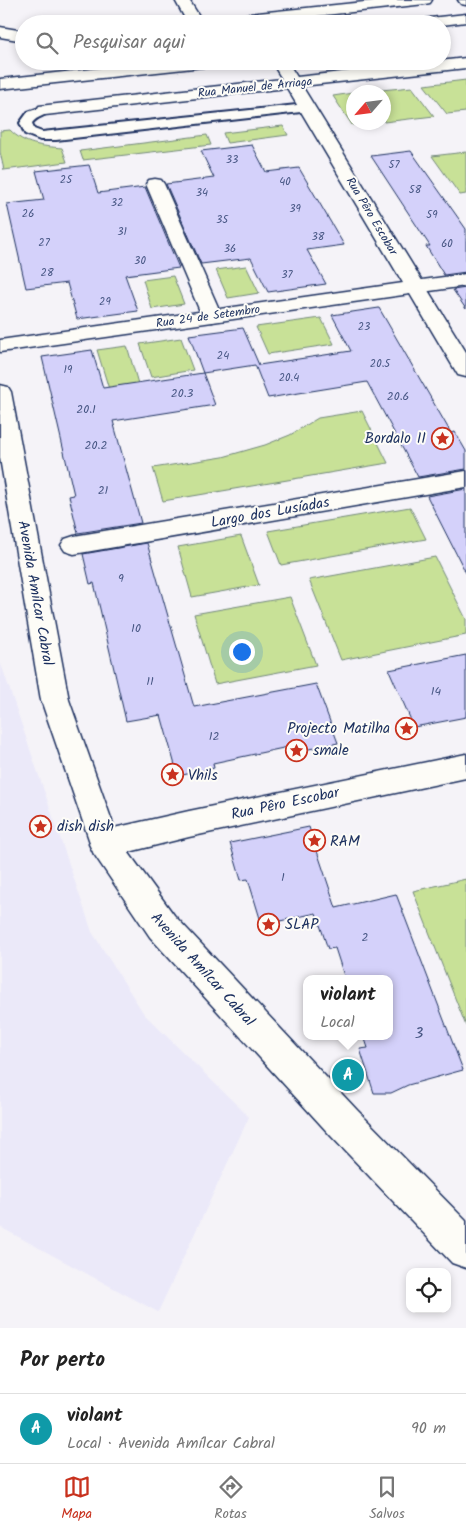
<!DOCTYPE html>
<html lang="pt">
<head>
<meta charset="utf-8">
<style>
  :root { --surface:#fff; --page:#f6f6f6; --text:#222; --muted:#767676; --line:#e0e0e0; --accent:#c8321e }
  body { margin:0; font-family:Kalam,sans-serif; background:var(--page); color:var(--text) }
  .controls { position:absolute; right:15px; bottom:15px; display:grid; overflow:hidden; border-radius:10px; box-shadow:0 2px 8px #0003 }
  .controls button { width:45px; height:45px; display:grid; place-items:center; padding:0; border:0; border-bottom:1px solid var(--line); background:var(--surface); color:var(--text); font:25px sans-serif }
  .compass { position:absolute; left:346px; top:85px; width:45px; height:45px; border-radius:50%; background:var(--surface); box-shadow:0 2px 8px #0003; rotate:242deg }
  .you { position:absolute; left:241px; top:651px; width:18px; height:18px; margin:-12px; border:4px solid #fff; border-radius:50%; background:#1a73e8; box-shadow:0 0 0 8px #1a73e833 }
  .badge { display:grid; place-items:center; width:32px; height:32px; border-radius:50%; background:var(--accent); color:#fff; font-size:16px; font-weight:700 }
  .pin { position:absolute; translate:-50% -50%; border:2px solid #fff; box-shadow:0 1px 5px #0006 }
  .popup { position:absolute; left:303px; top:975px; width:90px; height:65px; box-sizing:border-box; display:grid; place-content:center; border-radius:10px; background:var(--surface); filter:drop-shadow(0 1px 4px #0005); font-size:16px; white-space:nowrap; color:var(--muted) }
  .popup b { font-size:19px; color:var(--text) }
  .popup::after { content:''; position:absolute; left:50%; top:100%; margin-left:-10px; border:10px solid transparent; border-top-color:var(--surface) }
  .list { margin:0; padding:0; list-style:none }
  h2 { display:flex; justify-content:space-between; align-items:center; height:65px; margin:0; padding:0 20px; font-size:21px }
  h2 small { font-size:16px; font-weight:400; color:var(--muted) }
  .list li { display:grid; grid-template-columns:32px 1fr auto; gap:15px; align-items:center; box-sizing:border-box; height:70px; padding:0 20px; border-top:1px solid var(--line) }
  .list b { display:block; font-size:19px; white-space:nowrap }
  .list p { margin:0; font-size:16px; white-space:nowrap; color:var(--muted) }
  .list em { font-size:16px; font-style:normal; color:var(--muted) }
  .icon { flex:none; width:28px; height:28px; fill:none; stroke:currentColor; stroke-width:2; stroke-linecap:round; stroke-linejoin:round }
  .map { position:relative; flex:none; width:466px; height:1328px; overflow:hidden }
  .search { position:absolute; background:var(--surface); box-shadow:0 2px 8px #0003; left:15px; right:15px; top:15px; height:55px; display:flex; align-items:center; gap:12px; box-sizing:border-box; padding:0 18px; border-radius:28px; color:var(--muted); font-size:19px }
  .sheet { height:135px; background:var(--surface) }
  nav { display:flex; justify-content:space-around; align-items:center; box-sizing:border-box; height:70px; border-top:1px solid var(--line); background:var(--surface); font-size:14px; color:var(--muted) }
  nav a { display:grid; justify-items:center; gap:2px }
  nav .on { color:var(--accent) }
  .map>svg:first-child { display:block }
  .built { fill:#ebe9f9 }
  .green { fill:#c8e197; stroke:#72887a }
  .building { fill:#d4d1fa; stroke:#1b2f5e }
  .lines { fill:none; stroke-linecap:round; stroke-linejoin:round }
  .service-casing { stroke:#1b2f5e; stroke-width:4 }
  .pedestrian-casing { stroke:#1b2f5e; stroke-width:3 }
  .minor-casing { stroke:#1b2f5e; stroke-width:3 }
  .tertiary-casing { stroke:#1b2f5e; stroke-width:3 }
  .service { fill:#fdfcf7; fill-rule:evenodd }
  .pedestrian { fill:#fdfcf7; fill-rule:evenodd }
  .minor { fill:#fdfcf7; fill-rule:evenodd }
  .tertiary { fill:#fdfcf7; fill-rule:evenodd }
  .labels { text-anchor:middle; stroke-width:4; stroke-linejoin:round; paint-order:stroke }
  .far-number-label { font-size:11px; fill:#495885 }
  .far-street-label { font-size:12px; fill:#1b2f5e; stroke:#fdfcf7 }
  .number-label { font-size:12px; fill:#495885 }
  .poi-label { font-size:15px; fill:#1b2f5e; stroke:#fdfcf7; text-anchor:start }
  .street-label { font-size:15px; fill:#1b2f5e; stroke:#fdfcf7 }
  .near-number-label { font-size:15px; fill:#495885 }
</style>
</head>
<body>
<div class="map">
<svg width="466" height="1328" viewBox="0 0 466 1328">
  <rect width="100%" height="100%" fill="#f5f3f8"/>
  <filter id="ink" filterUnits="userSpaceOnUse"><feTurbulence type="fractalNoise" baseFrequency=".02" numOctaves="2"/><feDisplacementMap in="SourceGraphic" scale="10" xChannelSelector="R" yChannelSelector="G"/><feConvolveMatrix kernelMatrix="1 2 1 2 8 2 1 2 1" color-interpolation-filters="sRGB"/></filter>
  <g filter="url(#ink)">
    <path class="built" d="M 0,661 L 92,932 L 144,1014 L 249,1117 L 158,1312 L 0,1227 Z"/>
    <path class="green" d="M 466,80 L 466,112 L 447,114 L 424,85 Z
      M 412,87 L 434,116 L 384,122 L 384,92 L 361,92 Z
      M 353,93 L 354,122 L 377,123 L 352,125 L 333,96 Z
      M 283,126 L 288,135 L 227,143 L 223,133 Z
      M 10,130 C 25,145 41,146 62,148 L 67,162 L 4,170 L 0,152 L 0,131 Z
      M 207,135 L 211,145 L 83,160 L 80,151 Z
      M 466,152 L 466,194 L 460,195 L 432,156 Z
      M 246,266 L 259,293 L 228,298 L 216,270 Z
      M 173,276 L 184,304 L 152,309 L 143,280 Z
      M 321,318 L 334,344 L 268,354 L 256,327 Z
      M 181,338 L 193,370 L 151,377 L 140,344 Z
      M 127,346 L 141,394 L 112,399 L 97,350 Z
      M 362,411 L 388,463 L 163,501 L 153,468 L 223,457 L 265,445 L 290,435 L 318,418 Z
      M 410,507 L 426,539 L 281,565 L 268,531 Z
      M 241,536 L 259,585 L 192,597 L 178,547 Z
      M 435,557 L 466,619 L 466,635 L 341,660 L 309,580 Z
      M 290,597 L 316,665 L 215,684 L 194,614 Z
      M 466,879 L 466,1026 L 413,891 Z"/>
    <path class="building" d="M 252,145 L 266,172 L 299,168 L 344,245 L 307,250 L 326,284 L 268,292 L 251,258 L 201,264 L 166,184 L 214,178 L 201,151 Z
      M 411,151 L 466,229 L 466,272 L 444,275 L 426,246 L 430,246 L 371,156 Z
      M 89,165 L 98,193 L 145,187 L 179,268 L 125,275 L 138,311 L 77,319 L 67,283 L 26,288 L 7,204 L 44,200 L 36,171 Z
      M 466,288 L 466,309 L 453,290 Z
      M 379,308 L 451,433 L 455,432 L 466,451 L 466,469 L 418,477 L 367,382 L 268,398 L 255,365 L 203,373 L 189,335 L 243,328 L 259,365 L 351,351 L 332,315 Z
      M 92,350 L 103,388 L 203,373 L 215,405 L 113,421 L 141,523 L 78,533 L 69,496 L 74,495 L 42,357 Z
      M 466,489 L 466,573 L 427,496 Z
      M 147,543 L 194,707 L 316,684 L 338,743 L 304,750 L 302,744 L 213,763 L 214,768 L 178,776 L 161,715 L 126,721 L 94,583 L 90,584 L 83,554 Z
      M 466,655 L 466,717 L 414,727 L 389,670 Z
      M 309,827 L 336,908 L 396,894 L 463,1070 L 408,1085 L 391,1093 L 374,1093 L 360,1049 L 368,1048 L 364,1036 L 389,1036 L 389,979 L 345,979 L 335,948 L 328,949 L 316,913 L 262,925 L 248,879 L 241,880 L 230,843 Z"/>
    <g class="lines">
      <defs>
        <path id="service" d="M 306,104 L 312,108 L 310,111 L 56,140 L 40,140 L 25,134 L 20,123 L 28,112 L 45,106 L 51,110 C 46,116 37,116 32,123 L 34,129 L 42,132 Z"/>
        <path id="pedestrian" d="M 155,179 L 161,180 L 164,184 L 222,316 L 219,320 L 212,322 L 205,320 L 202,316 L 146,184 L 149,180 Z
          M 466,274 L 466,286 L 415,293 L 408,291 L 405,287 L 408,283 L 415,281 Z
          M 466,471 L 466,487 L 74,554 L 65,551 L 61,545 L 65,539 L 74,536 Z"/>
        <path id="minor" d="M 175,0 L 189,0 L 201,19 L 384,0 L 432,0 L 430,3 L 425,4 L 244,24 L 188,24 Z
          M 458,0 L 466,0 L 466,5 L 461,4 Z
          M 0,27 L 24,31 L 24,41 L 0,37 Z
          M 466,58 L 466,68 L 302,86 L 466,352 L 466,377 L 458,375 L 410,294 L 0,352 L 0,340 L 403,283 L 287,88 L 45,115 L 39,114 L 37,110 L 39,106 L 282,79 L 271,61 L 287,61 L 297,77 Z
          M 466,754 L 466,778 L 189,837 L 105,858 L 94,854 L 89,844 L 94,834 L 105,830 L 189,811 Z"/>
        <path id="tertiary" d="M 466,14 L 466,22 L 442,25 L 405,24 L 407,21 L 412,20 Z
          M 166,61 L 220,61 L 218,64 L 212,66 L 0,89 L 0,79 Z
          M 0,385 L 8,387 L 11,392 L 69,700 L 118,838 L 174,915 L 357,1110 L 466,1221 L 466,1268 L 452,1263 L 331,1136 L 150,937 L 94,854 L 41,700 L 0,458 Z"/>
      </defs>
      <use href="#service" class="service-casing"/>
      <use href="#pedestrian" class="pedestrian-casing"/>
      <use href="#minor" class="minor-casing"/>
      <use href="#tertiary" class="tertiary-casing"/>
      <use href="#service" class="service"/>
      <use href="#pedestrian" class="pedestrian"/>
      <use href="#minor" class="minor"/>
      <use href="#tertiary" class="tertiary"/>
    </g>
  </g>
  <defs>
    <symbol id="sight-ring" viewBox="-11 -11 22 22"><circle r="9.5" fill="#fdfcf7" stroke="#c8321e" stroke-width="1.5"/><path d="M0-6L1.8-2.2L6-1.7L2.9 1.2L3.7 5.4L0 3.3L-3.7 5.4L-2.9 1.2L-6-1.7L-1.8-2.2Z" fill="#c8321e"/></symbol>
  </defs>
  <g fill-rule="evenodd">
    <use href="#sight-ring" x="430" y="426" width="25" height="25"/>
    <use href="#sight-ring" x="394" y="716" width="25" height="25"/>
    <use href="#sight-ring" x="284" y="738" width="25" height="25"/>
    <use href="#sight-ring" x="160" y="762" width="25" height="25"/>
    <use href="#sight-ring" x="28" y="814" width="25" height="25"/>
    <use href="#sight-ring" x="302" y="828" width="25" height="25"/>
    <use href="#sight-ring" x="256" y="912" width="25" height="25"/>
  </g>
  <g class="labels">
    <g class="far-number-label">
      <text x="232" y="163">33</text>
      <text x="394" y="168">57</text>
      <text x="66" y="183">25</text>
      <text x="285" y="185">40</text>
      <text x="415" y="193">58</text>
      <text x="202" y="196">34</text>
      <text x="117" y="206">32</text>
      <text x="295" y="212">39</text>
      <text x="28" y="217">26</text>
      <text x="432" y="218">59</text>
      <text x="222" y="223">35</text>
      <text x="122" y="235">31</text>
      <text x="318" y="240">38</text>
      <text x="44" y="246">27</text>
      <text x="447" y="247">60</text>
      <text x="230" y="252">36</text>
      <text x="140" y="264">30</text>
      <text x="47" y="276">28</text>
      <text x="287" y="278">37</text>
      <text x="105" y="305">29</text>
      <text x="364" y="330">23</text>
      <text x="223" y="359">24</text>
      <text x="380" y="367">20.5</text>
      <text x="68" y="373">19</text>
      <text x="289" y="381">20.4</text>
    </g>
    <g class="far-street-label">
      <text transform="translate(255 87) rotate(-6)" y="4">Rua Manuel de Arriaga</text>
      <text transform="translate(372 216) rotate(59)" y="4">Rua Pêro Escobar</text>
      <text transform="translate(208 316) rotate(-8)" y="4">Rua 24 de Setembro</text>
    </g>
    <g class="number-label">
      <text x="182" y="397">20.3</text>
      <text x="398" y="400">20.6</text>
      <text x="86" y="413">20.1</text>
      <text x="96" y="449">20.2</text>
      <text x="103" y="494">21</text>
      <text x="121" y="582">9</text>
      <text x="136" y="632">10</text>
      <text x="150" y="685">11</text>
      <text x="436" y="695">14</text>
      <text x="214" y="740">12</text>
      <text x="283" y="881">1</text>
      <text x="365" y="941">2</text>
    </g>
    <g class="poi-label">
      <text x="426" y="443" text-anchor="end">Bordalo II</text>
      <text x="390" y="733" text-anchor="end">Projecto Matilha</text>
      <text x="313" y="755">smale</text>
      <text x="188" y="780">Vhils</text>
      <text x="57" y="831">dish dish</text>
      <text x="330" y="846">RAM</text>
      <text x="285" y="929">SLAP</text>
    </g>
    <g class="street-label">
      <text transform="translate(270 512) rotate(-10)" y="5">Largo dos Lusíadas</text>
      <text transform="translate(36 593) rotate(80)" y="5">Avenida Amílcar Cabral</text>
      <text transform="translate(285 803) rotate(-12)" y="5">Rua Pêro Escobar</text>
      <text transform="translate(203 969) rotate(48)" y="5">Avenida Amílcar Cabral</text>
    </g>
    <g class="near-number-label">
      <text x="419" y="1038">3</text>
    </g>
  </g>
</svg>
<div class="controls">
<button><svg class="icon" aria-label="locate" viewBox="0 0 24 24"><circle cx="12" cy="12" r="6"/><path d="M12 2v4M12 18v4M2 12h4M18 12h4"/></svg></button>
</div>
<svg class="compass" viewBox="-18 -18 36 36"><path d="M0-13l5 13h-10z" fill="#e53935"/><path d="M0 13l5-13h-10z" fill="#767676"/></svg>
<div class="you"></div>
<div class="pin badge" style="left:348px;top:1075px;background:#0f9aa8">A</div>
<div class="popup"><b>violant</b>Local</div>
<div class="search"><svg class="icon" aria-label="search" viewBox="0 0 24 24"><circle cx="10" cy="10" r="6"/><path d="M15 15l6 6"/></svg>Pesquisar aqui</div>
</div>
<section class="sheet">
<h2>Por perto<small></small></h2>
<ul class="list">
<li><span class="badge" style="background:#0f9aa8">A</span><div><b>violant</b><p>Local · Avenida Amílcar Cabral</p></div><em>90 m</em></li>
</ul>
</section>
<nav>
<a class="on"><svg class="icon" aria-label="map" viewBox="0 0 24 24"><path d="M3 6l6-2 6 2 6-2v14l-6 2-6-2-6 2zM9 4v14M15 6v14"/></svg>Mapa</a>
<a><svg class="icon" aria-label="directions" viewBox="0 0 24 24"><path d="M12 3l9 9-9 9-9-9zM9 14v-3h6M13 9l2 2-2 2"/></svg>Rotas</a>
<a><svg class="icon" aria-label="saved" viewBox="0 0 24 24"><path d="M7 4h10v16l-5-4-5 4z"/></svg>Salvos</a>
</nav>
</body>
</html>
